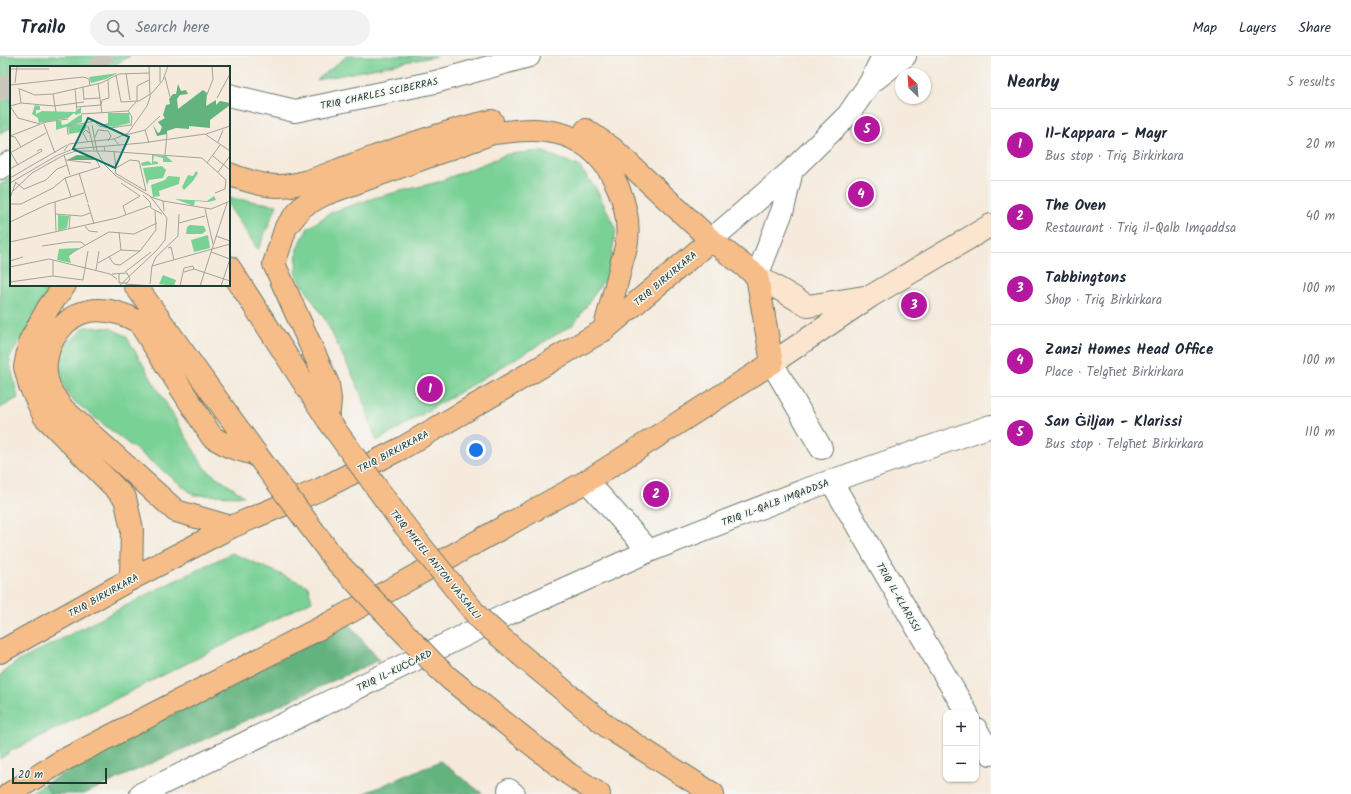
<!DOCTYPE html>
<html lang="en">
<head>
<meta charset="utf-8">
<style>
  :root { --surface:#fff; --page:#f2f2f3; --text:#1f2937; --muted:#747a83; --line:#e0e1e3; --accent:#b5179e }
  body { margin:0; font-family:Kalam,sans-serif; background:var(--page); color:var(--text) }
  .controls { position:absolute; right:12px; bottom:12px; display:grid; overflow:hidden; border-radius:8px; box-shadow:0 1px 3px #0004 }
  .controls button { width:36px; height:36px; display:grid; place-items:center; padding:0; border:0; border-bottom:1px solid var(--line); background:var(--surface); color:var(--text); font:20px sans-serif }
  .compass { position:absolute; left:895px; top:12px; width:36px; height:36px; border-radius:50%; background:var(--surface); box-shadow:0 1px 3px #0004; rotate:335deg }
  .scale { position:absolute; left:12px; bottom:10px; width:95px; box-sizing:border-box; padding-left:4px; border:2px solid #1f3d34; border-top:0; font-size:11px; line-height:14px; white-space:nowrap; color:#1f3d34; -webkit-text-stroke:3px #f6f6f2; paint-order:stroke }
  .you { position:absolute; left:476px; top:394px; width:14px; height:14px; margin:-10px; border:3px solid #fff; border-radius:50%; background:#1a73e8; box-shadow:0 0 0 6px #1a73e833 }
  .badge { display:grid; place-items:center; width:26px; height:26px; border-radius:50%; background:var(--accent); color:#fff; font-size:13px; font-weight:700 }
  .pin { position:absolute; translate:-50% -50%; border:2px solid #fff; box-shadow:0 1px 4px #0006 }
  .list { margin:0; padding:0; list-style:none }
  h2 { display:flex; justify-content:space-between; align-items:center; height:52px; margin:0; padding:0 16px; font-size:17px }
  h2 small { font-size:13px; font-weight:400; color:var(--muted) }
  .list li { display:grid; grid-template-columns:26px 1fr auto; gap:12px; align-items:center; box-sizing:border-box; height:72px; padding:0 16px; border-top:1px solid var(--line) }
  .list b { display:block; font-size:15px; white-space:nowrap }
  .list p { margin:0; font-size:13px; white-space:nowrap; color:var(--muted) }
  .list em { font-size:13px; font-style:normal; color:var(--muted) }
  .icon { flex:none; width:22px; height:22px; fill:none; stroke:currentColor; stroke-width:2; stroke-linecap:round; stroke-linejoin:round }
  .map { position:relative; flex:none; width:991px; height:738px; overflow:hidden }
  header { display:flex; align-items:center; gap:24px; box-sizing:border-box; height:56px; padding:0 20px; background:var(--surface); border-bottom:1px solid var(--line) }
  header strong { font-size:19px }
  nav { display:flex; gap:22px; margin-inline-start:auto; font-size:14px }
  .search { width:280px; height:36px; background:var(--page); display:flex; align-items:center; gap:10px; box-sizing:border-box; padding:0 14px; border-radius:22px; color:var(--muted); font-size:15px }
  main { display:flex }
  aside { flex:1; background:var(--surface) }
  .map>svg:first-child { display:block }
  .green { fill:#7ad196; stroke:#4c8765 }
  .forest { fill:#63b37f; stroke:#41785a }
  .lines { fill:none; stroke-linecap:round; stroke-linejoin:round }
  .highway-tunnel { stroke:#cac7ba; stroke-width:22; stroke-dasharray:22 11; stroke-linecap:butt }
  .street-casing { stroke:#6a7a6f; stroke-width:24 }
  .secondary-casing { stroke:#6a7a6f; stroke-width:24 }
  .primary-casing { stroke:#6a7a6f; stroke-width:24 }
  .highway-casing { stroke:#6a7a6f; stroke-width:24 }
  .street { stroke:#fff; stroke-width:22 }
  .secondary { stroke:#fce5cf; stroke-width:22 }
  .primary { stroke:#f7bd88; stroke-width:22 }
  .highway { stroke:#f7bd88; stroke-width:22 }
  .highway-bridge-casing { stroke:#6a7a6f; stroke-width:24; stroke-linecap:butt }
  .highway-bridge { stroke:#f7bd88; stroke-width:22 }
  .labels { text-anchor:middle; stroke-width:3; stroke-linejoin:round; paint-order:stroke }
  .street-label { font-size:10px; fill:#1f3d34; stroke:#f6f6f2 }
  .inset-road { fill:none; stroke:#9fa599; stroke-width:1 }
  .view { fill:#0f766e; fill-opacity:0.15; stroke:#0f766e; stroke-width:2 }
  .inset-edge { fill:none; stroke:#1f3d34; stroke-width:2 }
</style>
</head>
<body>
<header>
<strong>Trailo</strong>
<div class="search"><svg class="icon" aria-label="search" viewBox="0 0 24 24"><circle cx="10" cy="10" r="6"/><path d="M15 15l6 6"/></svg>Search here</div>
<nav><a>Map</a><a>Layers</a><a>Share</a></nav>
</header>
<main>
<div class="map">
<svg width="991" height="738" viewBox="0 0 991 738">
  <rect width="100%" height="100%" fill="#f6f6f2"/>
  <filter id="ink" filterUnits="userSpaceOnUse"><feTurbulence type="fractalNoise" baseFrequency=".025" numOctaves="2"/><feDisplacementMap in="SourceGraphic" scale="8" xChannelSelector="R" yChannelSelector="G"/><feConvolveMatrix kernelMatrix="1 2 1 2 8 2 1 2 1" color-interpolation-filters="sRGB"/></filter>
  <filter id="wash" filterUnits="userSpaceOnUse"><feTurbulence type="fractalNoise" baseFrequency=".012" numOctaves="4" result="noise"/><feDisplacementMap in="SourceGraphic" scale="16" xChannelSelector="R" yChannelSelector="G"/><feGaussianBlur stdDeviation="0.9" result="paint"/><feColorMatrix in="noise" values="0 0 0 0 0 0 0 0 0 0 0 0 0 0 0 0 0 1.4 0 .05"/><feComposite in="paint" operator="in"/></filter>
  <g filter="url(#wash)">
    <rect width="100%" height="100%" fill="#f5eadc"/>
    <path class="green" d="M 0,0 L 130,0 L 112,11 L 11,11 L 11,72 L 0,77 Z
      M 347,0 L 437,0 L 317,24 Z
      M 541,95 L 579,110 L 596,133 L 616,172 L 609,217 L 574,268 L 377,385 L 358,331 L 326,265 L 296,219 L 297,193 L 308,172 L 332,156 L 377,141 L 438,126 L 508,98 Z
      M 11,121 L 11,229 L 59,229 L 9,302 L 18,342 L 0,352 L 0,129 Z
      M 229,142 L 277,149 L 258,194 L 229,150 Z
      M 85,271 L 110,272 L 126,280 L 205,413 L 244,440 L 194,439 L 71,343 L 57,317 L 64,291 Z
      M 232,497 L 308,530 L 312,545 L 11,695 L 0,703 L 0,620 L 15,607 L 164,530 Z
      M 44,728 L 51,738 L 29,738 Z"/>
    <path class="forest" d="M 349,568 L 379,604 L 84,738 L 51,738 L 44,728 L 199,644 Z
      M 440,705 L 483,738 L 363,738 Z"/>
  </g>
  <g filter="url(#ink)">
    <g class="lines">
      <path class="highway-tunnel" d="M 98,0 L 105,11
        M 0,22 L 11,40"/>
      <defs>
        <path id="street" d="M 873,25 L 905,0
          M 229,39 L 295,55 L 435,26 L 529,0
          M 0,112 L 11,106
          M 711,184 L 792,114 L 848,59 L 870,27 L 883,0
          M 757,220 L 783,153 L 792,114
          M 772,307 L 821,392
          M 587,425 L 649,495 L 808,433 L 991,370
          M 831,425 L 967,657
          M 976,673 L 991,698
          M 509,734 L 514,738
          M 141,738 L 508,558 L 649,495"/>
        <path id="secondary" d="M 757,220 L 808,250 L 864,241
          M 772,307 L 871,240 L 991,169"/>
        <path id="primary" d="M 0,596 L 131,523 L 231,471 L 321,433 L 402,392 L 604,274 L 711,184 L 757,220 L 772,307 L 587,425 L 328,568 L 60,706 L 9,738"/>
        <path id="highway" d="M 586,74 L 612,92 L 711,184
          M 229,118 C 244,124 260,129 276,130 C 302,131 331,116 355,108 C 400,92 445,75 492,65
          M 229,211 L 328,364
          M 65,229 L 48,252 L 30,285 L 25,311 L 30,330 L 44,360 L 125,442 L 132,473 L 131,523
          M 135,229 L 257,399
          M 328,364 L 330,343 L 328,328 L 274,208 L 286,171 L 303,150 L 323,139 L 493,77 C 510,76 528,72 545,75 C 559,76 573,81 585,89 C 613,108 631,151 627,185 C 626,193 623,201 621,209 C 616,231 610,252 604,274
          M 231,471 L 176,455 L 63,353 C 59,347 53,340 50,333 C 47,325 45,314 46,306 C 48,284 66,259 89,255 C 106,252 123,257 139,266 L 212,381 L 230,391 L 257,399
          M 522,600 L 609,672 L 713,738
          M 450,623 L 569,718 L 599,738"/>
      </defs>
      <use href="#street" class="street-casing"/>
      <use href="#secondary" class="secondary-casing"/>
      <use href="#primary" class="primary-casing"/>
      <use href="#highway" class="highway-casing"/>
      <use href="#street" class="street"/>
      <use href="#secondary" class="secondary"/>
      <use href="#primary" class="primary"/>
      <use href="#highway" class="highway"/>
      <defs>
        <path id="highway-bridge" d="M 328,364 L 400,464 L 479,562 L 522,600
          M 257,399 L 336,505 L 436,610 L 450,623"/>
      </defs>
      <use href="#highway-bridge" class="highway-bridge-casing"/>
      <use href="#highway-bridge" class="highway-bridge"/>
    </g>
  </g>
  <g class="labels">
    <g class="street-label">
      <text transform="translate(379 37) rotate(-12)" y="4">TRIQ CHARLES SCIBERRAS</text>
      <text transform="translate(665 222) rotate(-40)" y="4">TRIQ BIRKIRKARA</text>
      <text transform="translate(393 395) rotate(-28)" y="4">TRIQ BIRKIRKARA</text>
      <text transform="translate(775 446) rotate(-21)" y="4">TRIQ IL-QALB IMQADDSA</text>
      <text transform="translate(436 508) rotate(51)" y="4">TRIQ MIKIEL ANTON VASSALLI</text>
      <text transform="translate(103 539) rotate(-29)" y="4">TRIQ BIRKIRKARA</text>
      <text transform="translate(899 541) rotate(60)" y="4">TRIQ IL-KLARISSI</text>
      <text transform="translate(394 614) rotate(-26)" y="4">TRIQ IL-KUĊĊARD</text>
    </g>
  </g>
  <g transform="translate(10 10)">
    <rect width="220" height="220" fill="#f5eadc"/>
    <path d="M 108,7 L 96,13 L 81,17 L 79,11 ZM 25,39 L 30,40 L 30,44 L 26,44 L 26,48 L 32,45 L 65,46 L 71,41 L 71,47 L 66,49 L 64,47 L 58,52 L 29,57 L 28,52 L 22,48 ZM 98,47 L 119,47 L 120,57 L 104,61 L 91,59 L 98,57 ZM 70,49 L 72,49 L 72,56 L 46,64 L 46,55 L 51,55 L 52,59 L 57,58 ZM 76,58 L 77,61 L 72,66 L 59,68 L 58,60 ZM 142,89 L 156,90 L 163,96 L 153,96 L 153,92 L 144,90 L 143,95 L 148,96 L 148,98 L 132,100 L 131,97 L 138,95 L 142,98 ZM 152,100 L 156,104 L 153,112 L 139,114 L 137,119 L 133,102 ZM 186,105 L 188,107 L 183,115 L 174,124 L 172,121 L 178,109 L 183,110 ZM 158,110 L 170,111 L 169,118 L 149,125 L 150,130 L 143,131 L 141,119 L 155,114 ZM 204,130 L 206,134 L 198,136 L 185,135 L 184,140 L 165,133 L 197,135 ZM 48,149 L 59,150 L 57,162 L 48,165 ZM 180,159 L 194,160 L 196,165 L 192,168 L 176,168 L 177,161 ZM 198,169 L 200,182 L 184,186 L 181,174 ZM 69,182 L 59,190 L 61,197 L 47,194 L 49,183 ZM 153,209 L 166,214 L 164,220 L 149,218 Z" fill="#7ad196"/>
    <path d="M 168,18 L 171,25 L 176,24 L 178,28 L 170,29 L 167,33 L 168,43 L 193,24 L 197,27 L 196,40 L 206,34 L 206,39 L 210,35 L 220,37 L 220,39 L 200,54 L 200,62 L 179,60 L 179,63 L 166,62 L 157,65 L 157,68 L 147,70 L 143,59 L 148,67 L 150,66 L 152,61 L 148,56 L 155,52 L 153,49 L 156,39 L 160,38 L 159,33 L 163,28 L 166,28 ZM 67,89 L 82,90 L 85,94 L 57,94 Z" fill="#63b37f"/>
    <path class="inset-road" d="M 150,0 L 150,16M 0,3 L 39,3M 116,7 L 120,34M 106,9 L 111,36 L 129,35 L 142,27 L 153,14 L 158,0M 155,11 L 160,31M 5,17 L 7,0M 88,18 L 92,47M 0,19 L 73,11 L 79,13 L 80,20M 73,21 L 74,34M 9,22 L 11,37M 10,23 L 25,29 L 43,28 L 91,17 L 109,8 L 139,7M 65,23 L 67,45M 43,28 L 46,46M 196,31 L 203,13 L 202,0M 207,32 L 220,8M 74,33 L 90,32M 127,35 L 127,20 L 139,14M 0,40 L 11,37 L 44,40 L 74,36M 0,40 L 8,52 L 30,58M 66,41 L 91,39 L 92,34 L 99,32 L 98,14M 118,45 L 122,51 L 121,60M 71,48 L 118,45 L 126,36M 34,58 L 45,87M 82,59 L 87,85 L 94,98 L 106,110 L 140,130 L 157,152 L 155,174 L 147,184 L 109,220M 78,60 L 84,84M 135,64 L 139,77M 196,68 L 220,60M 58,69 L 57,60 L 75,57 L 84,55 L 89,60 L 100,62 L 121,59M 116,69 L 135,64 L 150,50M 0,70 L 36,56 L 58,53M 0,70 L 5,71 L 11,81M 85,71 L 88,64 L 98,65 L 101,70 L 98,75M 104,73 L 118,67 L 137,40 L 140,31 L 139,0M 78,76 L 73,67 L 76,64 L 79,67M 208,76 L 213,64M 94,81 L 95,85 L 192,92 L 216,114 L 215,123 L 205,127M 54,85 L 59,78 L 66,77 L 104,73 L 109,79M 104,86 L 106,102M 0,87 L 36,67M 1,87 L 8,99M 54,89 L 60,109M 155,89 L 157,68M 203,90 L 220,104M 56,94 L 81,97M 120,94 L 129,95 L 136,125 L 105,107 L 106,102 ZM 197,97 L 210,79M 0,103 L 32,85 L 31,83 L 27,85M 208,106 L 220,90M 69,107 L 78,137M 0,112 L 57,79M 55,112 L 61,131M 5,116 L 14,123 L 36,114 L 47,103 L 57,99M 0,117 L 46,90 L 63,83 L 132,77 L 195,68 L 220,85M 111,117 L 130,130 L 113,140 L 116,149M 2,126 L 22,107 L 54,89 L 66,85 L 95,85M 133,129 L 140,136 L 141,142 L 152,148M 141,131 L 153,135 L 154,145M 0,132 L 6,116M 153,135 L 201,143 L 220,135M 45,136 L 46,165M 0,138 L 11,138 L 43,122 L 55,112 L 90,101 L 85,92M 78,138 L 84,158M 195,143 L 203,178M 45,148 L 72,150 L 80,147M 0,156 L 38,138 L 74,127M 169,157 L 195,150M 75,160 L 79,165 L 88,166M 59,163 L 60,149M 109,166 L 111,184M 206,170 L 220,175M 0,176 L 107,152 L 140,140M 32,180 L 59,176 L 71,176 L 75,179M 158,182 L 161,181 L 164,194M 201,186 L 220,193M 58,189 L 99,166 L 124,168 L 147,157M 99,191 L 104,198 L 110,199 L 130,185 L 146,164 L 145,145M 43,194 L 43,210M 0,195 L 13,191M 88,197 L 111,184 L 130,185M 142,200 L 220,178M 0,201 L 39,193 L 100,208 L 107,213M 184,203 L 220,215M 86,204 L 89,185M 115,206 L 141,186M 102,208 L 117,207 L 120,213 L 117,217 L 109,217 L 109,208M 0,216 L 43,210 L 73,214 L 78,185M 115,218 L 143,220M 140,218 L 142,200 L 146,191 L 168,170 L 169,148M 170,220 L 174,202 L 183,200 L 184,203 L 174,206M 190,220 L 217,137M 211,220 L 220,193"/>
    <path class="view" d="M 78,52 L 119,71 L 105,102 L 63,83 Z"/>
    <rect width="220" height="220" class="inset-edge"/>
  </g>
</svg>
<div class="controls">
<button>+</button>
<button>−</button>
</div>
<svg class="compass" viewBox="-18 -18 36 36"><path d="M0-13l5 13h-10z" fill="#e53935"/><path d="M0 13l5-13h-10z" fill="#747a83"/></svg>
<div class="scale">20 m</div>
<div class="you"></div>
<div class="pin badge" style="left:430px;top:333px">1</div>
<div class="pin badge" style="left:656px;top:438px">2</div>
<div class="pin badge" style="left:914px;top:249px">3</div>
<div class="pin badge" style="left:861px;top:138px">4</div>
<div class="pin badge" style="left:867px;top:73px">5</div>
</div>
<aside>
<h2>Nearby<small>5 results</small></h2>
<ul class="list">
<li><span class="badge">1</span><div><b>Il-Kappara - Mayr</b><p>Bus stop · Triq Birkirkara</p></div><em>20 m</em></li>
<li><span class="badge">2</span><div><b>The Oven</b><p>Restaurant · Triq il-Qalb Imqaddsa</p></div><em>40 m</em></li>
<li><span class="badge">3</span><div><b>Tabbingtons</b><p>Shop · Triq Birkirkara</p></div><em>100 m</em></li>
<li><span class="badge">4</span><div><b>Zanzi Homes Head Office</b><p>Place · Telgħet Birkirkara</p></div><em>100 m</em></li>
<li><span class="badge">5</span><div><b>San Ġiljan - Klarissi</b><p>Bus stop · Telgħet Birkirkara</p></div><em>110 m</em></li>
</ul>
</aside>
</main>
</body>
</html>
